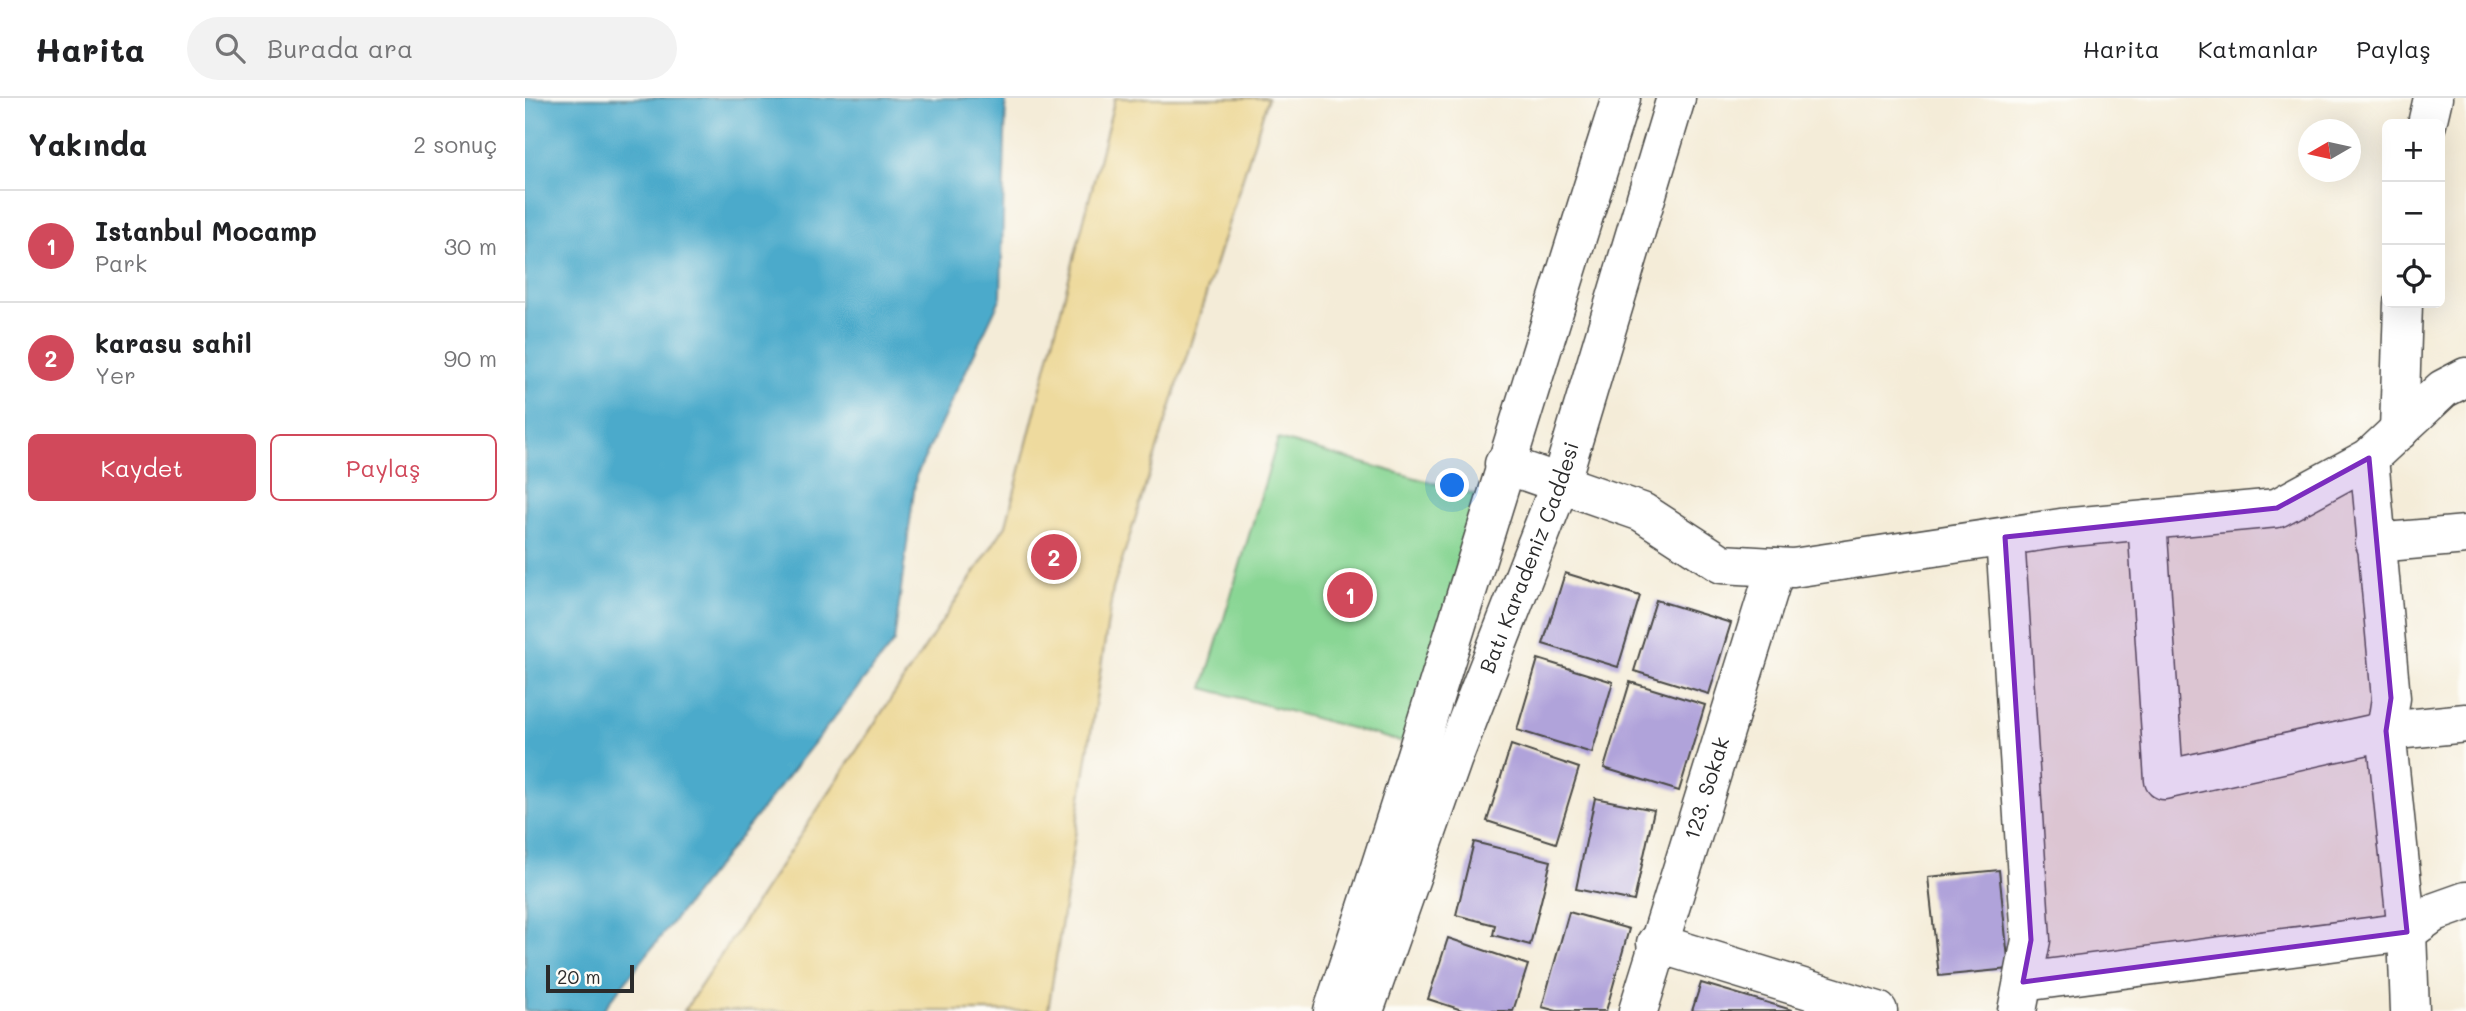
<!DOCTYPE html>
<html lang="tr">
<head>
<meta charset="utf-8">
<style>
  :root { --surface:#fff; --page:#f2f2f2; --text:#202124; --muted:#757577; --line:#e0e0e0; --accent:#d1495b }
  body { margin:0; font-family:Mali,sans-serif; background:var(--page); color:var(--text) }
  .controls { position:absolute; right:21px; top:21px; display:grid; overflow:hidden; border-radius:10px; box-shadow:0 7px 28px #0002 }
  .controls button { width:63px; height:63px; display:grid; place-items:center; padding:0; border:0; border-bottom:2px solid var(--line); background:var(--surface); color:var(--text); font:35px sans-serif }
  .compass { position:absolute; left:1773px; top:21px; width:63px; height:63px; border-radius:50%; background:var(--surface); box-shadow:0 7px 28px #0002; rotate:261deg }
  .scale { position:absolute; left:21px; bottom:18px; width:88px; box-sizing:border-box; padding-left:7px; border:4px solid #2b2b2b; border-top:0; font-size:19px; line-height:24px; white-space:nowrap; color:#2b2b2b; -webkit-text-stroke:5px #fdfcf7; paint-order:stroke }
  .you { position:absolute; left:928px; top:388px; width:24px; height:24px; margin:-18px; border:5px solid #fff; border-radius:50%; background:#1a73e8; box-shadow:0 0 0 10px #1a73e833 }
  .badge { display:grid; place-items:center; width:46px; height:46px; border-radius:50%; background:var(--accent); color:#fff; font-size:23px; font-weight:700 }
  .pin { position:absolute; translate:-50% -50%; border:4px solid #fff; box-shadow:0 2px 7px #0006 }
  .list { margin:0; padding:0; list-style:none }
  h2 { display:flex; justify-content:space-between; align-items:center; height:91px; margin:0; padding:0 28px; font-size:30px }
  h2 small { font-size:23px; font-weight:400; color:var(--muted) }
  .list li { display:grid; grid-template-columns:46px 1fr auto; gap:21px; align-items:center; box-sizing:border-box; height:112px; padding:0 28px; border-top:2px solid var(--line) }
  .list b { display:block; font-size:26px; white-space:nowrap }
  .list p { margin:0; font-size:23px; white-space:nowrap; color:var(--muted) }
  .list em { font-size:23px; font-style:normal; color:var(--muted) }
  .actions { display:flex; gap:14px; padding:21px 28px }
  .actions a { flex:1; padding:16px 0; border:2px solid var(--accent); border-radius:10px; text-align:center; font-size:24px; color:var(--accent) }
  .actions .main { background:var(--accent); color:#fff }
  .icon { flex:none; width:38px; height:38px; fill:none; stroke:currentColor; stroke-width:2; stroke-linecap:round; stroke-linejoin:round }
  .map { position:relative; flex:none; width:1941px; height:913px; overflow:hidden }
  header { display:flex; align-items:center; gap:42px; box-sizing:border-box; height:98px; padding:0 35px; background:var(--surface); border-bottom:2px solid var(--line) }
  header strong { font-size:33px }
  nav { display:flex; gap:38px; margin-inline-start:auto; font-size:24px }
  .search { width:490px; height:63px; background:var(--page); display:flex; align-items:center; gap:18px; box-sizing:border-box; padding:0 24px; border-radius:38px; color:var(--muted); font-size:26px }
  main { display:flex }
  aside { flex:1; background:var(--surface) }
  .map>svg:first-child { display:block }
  .green { fill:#89d694; stroke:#5a8060; stroke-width:2 }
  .sand { fill:#eeda9e; stroke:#8c8264; stroke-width:2 }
  .water { fill:#4caacb; stroke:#3c6a7b; stroke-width:2 }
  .building { fill:#b0a3da }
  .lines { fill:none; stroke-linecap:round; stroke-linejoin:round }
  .minor-casing { stroke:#494845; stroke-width:41 }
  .major-casing { stroke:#494845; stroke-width:41 }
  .minor { stroke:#fff; stroke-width:38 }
  .major { stroke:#fff; stroke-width:38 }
  .marked { fill:#7b2cbf; fill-opacity:0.2; stroke:#7b2cbf; stroke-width:5; stroke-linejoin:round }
  .labels { text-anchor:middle; stroke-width:5; stroke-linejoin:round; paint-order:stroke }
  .street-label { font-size:21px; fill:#2b2b2b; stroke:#fdfcf7 }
</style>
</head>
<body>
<header>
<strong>Harita</strong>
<div class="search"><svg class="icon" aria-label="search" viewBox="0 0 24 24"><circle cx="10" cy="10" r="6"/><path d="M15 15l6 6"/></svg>Burada ara</div>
<nav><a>Harita</a><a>Katmanlar</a><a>Paylaş</a></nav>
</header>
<main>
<aside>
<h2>Yakında<small>2 sonuç</small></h2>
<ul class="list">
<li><span class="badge">1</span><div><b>Istanbul Mocamp</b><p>Park</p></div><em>30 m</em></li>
<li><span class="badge">2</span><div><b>karasu sahil</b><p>Yer</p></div><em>90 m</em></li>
</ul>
<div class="actions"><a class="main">Kaydet</a><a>Paylaş</a></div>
</aside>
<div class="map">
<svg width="1941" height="913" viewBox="0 0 1941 913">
  <rect width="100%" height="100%" fill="#fdfcf7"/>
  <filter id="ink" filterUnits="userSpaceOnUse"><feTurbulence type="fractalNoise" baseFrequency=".0143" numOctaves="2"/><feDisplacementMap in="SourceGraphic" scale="14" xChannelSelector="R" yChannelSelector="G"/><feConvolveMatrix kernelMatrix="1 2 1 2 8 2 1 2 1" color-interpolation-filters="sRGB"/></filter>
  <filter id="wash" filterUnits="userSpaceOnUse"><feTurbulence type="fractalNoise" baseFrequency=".00686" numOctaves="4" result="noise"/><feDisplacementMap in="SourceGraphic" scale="28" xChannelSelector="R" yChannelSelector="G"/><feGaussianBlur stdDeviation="1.57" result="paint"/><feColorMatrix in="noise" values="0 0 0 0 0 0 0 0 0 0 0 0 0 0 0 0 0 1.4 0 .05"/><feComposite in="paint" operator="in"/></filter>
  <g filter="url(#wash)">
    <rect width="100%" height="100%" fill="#f4ecd8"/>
    <path class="green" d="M 753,341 L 972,403 L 899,650 L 678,590 Z"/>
    <path class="sand" d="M 590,0 L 743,0 L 588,491 L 523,913 L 159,913 L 481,427 Z"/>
    <path class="water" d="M 0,0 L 481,0 L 476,199 L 391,378 L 369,544 L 77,913 L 0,913 Z"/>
    <g id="blocks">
      <path class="building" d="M 1040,475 L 1115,498 L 1093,569 L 1018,546 Z
        M 1131,502 L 1206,525 L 1184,596 L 1109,573 Z
        M 1013,561 L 1088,584 L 1067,655 L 992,632 Z
        M 1105,584 L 1180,607 L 1154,693 L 1079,670 Z
        M 986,647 L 1054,670 L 1031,745 L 962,723 Z
        M 1070,700 L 1129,712 L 1109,803 L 1051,791 Z
        M 949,744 L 1026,763 L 1005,847 L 968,837 L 970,827 L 931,817 Z
        M 1474,772 L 1484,871 L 1414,878 L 1403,779 Z
        M 1044,814 L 1104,831 L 1081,913 L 1032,913 L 1017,909 Z
        M 923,840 L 1003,867 L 988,913 L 940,913 L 903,901 Z
        M 1176,885 L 1267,912 L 1267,913 L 1167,913 Z"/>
    </g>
  </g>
  <g filter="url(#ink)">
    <use href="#blocks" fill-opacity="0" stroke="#494845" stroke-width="2"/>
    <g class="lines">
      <defs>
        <g id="minor">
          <path d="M 1902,26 L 1908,0"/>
          <path d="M 1874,333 L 1878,205"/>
          <path d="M 1844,360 L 1866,600 L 1861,633 L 1882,834 L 1885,913"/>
          <path d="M 979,366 L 1117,414 L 1197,466 L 1268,470 L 1536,430 L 1752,410 L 1844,360 L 1918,291 L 1941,279"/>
          <path d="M 1622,422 L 1639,682 L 1861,633 L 1941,625"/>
          <path d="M 1480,439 L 1506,842 L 1492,913"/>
          <path d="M 1850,445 L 1941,437"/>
          <path d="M 1131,845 L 1353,913"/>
          <path d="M 1498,884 L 1882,834 L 1910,814 L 1941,803"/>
          <path id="s1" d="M 1113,913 L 1251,469"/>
        </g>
        <g id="major">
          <path d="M 808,913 C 909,610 999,304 1096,0"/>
          <path id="s2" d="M 839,913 L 928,660 L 1035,386 L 1151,0"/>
        </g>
      </defs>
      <use href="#minor" class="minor-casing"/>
      <use href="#major" class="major-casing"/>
      <use href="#minor" class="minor"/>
      <use href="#major" class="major"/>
    </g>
  </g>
  <path class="marked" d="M 1844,360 L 1866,600 L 1861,633 L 1882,834 L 1498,884 L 1506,842 L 1480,439 L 1752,410 Z"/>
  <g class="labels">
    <g class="street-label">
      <text dy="7" stroke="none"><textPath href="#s2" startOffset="483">Batı Karadeniz Caddesi</textPath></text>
      <text dy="7" stroke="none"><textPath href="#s1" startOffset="233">123. Sokak</textPath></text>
    </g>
  </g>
</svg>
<div class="controls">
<button>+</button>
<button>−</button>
<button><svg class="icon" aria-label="locate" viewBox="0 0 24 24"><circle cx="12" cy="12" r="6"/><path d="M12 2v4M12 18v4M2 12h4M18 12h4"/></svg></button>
</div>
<svg class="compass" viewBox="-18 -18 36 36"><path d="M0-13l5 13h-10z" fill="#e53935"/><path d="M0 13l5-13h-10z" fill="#757577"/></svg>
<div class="scale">20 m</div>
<div class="you"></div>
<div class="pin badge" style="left:825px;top:497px">1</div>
<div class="pin badge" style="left:529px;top:459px">2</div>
</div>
</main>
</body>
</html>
